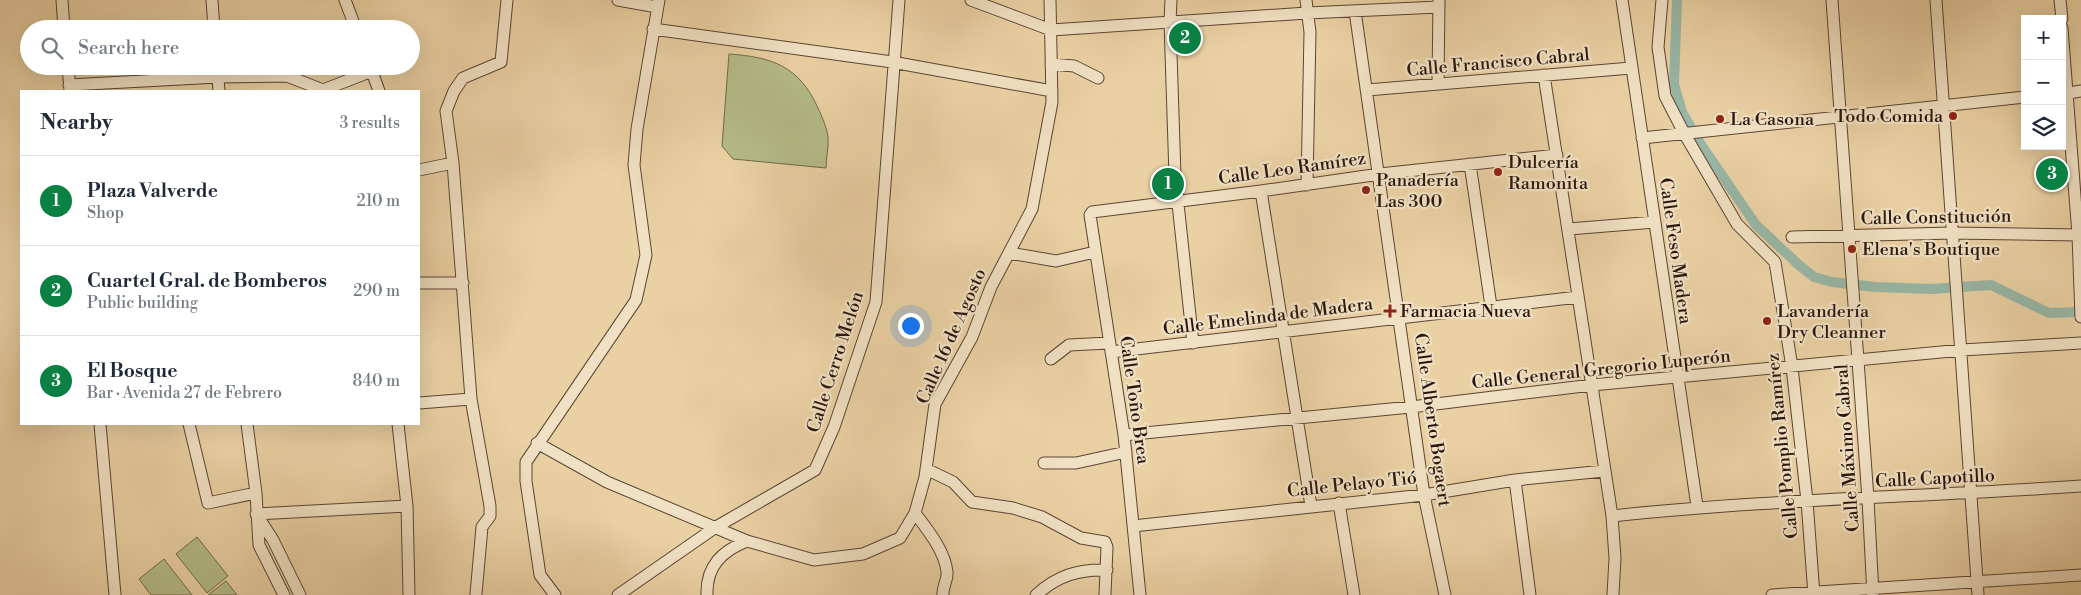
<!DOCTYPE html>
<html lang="en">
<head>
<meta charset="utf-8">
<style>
  :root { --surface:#fff; --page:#f6f6f7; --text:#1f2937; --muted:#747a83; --line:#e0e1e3; --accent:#0b8043 }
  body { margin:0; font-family:"Libre Bodoni",serif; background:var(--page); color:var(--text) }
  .controls { position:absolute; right:15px; top:15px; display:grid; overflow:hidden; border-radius:0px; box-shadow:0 5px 20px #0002 }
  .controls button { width:45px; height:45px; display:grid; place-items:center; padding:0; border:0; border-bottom:1px solid var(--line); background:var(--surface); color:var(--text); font:25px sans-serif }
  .you { position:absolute; left:910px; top:325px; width:18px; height:18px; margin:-12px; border:4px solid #fff; border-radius:50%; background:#1a73e8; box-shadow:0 0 0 8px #1a73e833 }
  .badge { display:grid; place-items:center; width:32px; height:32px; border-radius:50%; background:var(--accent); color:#fff; font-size:16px; font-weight:700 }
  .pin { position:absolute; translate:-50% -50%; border:2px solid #fff; box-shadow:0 1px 5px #0006 }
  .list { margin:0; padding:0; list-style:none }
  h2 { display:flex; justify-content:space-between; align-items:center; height:65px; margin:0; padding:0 20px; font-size:21px }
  h2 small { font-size:16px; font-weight:400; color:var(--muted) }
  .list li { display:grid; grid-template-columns:32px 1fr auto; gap:15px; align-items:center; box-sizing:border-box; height:90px; padding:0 20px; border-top:1px solid var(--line) }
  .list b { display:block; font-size:19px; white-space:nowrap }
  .list p { margin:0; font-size:16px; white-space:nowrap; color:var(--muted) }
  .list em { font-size:16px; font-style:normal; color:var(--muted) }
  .icon { flex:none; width:28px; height:28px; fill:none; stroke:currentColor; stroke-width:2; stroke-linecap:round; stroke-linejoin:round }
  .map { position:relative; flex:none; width:2081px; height:595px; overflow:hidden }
  .search { position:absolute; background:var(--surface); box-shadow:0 5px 20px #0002; left:20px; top:20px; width:400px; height:55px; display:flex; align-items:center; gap:12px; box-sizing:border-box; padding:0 18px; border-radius:28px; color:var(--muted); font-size:19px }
  .panel { position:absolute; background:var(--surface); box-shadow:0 5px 20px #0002; left:20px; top:90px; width:400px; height:335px; border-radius:0px }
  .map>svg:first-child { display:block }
  .pitch { fill:#b4bc88; stroke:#70694b }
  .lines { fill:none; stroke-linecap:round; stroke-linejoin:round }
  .canal { stroke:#98b7a6; stroke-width:10 }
  .minor-casing { stroke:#5b4534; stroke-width:13 }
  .minor { stroke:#f1e1c4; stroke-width:11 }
  .poi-dot { fill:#8f2418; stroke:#f1e1c4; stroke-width:2 }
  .labels { text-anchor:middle; stroke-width:4.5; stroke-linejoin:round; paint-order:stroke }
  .street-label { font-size:18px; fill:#2b160e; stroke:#f1e1c4 }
  .poi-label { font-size:18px; fill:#2b160e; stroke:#f1e1c4; text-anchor:start }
</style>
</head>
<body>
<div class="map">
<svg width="2081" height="595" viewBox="0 0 2081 595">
  <rect width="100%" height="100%" fill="#ead1a4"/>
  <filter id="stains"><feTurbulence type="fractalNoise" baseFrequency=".004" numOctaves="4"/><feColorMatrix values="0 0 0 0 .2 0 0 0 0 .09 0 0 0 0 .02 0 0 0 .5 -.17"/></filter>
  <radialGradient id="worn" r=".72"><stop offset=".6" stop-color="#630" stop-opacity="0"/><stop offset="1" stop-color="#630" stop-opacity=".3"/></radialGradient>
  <path class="pitch" d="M 729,54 C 772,57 799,66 818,108 C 822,117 827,128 828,137 C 829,147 826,158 826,168 L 733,159 L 722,146 Z
    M 197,537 L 228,576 L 207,593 L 176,554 Z
    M 164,559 L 192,595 L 151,595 L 139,579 Z
    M 226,581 L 237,595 L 208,595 Z"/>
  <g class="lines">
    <path class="canal" d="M 1677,0 L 1674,84 L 1682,112 L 1700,143 L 1756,225 L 1800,266 L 1814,277 L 1832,282 L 1875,287 L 1931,289 L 1991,285 L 2049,313 L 2081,312"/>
    <defs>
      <path id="minor" d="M 62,0 L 64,29
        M 212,0 L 214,29
        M 345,0 L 356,29
        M 618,0 L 657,7
        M 971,0 L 1051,30 L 1307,13 L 1439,7
        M 1171,0 L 1170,22 L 1175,176 L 1193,343
        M 1306,0 L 1310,32 L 1307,185
        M 1622,0 L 1697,506
        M 1662,0 L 1658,47 L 1665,96 L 1684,133 L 1737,224 L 1775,262 L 1792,367 L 1807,501 L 1814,595
        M 1832,0 L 1868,499 L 1873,595
        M 1936,0 L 1978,595
        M 2060,0 L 2062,19
        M 1355,11 L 1424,495 L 1445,595
        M 2062,28 L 2078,235 L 2081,317
        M 653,29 L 892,62 L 1052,91
        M 1051,64 L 1074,66 L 1098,78
        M 68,66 L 70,91
        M 217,66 L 219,91
        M 370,66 L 379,91
        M 1544,75 L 1612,516 L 1615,558 L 1613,595
        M 1438,84 L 1439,0
        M 69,85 L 218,77 L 287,76 L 323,90 L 372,71
        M 1367,90 L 1631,68
        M 2062,94 L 2081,91
        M 1642,138 L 2025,97
        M 1470,164 L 1491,306
        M 419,170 L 453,163
        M 1261,191 L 1311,506
        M 1569,229 L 1655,222
        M 1792,237 L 1952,233 L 2081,235
        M 1009,253 L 1056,261 L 1095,252
        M 419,283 L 463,283
        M 1111,352 L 1578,297
        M 1051,359 L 1069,345 L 1109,343
        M 419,403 L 471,399
        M 100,424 L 115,595
        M 189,424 L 208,503 L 256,493
        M 247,424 L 256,493 L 259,545 L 284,595
        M 398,424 L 407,506 L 409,595
        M 1124,435 L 1411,407 L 1592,385 L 1962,350 L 2081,343
        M 537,443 L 607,482 L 747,541 L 814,560 L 863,554 L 900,538 L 915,513 L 925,477 L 935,404 L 972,337 L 991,287 L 1032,209 L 1052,102 L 1050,0
        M 1044,463 L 1076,463 L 1126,452
        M 926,469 L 953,482 L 972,502 L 1013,508 L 1042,517 L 1081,538 L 1105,542 L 1107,547 L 1105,595
        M 1515,480 L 1530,595
        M 1339,503 L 1354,595
        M 915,513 C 927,529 945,551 947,572 C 948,580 942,587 943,595
        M 256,514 L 407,506
        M 257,515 L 273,540 L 300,595
        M 1612,516 C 1768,499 1925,497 2081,486
        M 1133,526 L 1424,495 L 1515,480 L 1604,471
        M 476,594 L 482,527 L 490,516 L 490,506 L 471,399 L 453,163 L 446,111 L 454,91 L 463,78 L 501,62 L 507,0
        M 555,595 L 540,575 L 526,481 L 526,462 L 636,300 L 646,255 L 634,165 L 637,129 L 659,0
        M 618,595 L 716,527 L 815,470 L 834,427 L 876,302 L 899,0
        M 707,595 C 706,566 722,551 747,541
        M 1036,595 C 1057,576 1078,569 1107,570
        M 1140,595 L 1124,435 L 1090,215 L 1092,212 L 1261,191 L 1380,174 L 1557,155
        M 1772,595 L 2081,575"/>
    </defs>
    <use href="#minor" class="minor-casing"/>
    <use href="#minor" class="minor"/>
  </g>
  <g class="poi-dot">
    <circle cx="1953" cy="116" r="5"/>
    <circle cx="1720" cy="119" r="5"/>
    <circle cx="1498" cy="172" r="5"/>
    <circle cx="1366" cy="190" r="5"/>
    <circle cx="1852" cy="249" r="5"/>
    <path d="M1387.5 303.5h5v5h5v5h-5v5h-5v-5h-5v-5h5z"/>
    <circle cx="1767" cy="321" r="5"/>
  </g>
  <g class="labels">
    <g class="street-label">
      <text transform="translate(1498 62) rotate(-5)" y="6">Calle Francisco Cabral</text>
      <text transform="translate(1292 168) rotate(-8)" y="6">Calle Leo Ramírez</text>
      <text transform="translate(1936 217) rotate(-1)" y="6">Calle Constitución</text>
      <text transform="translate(1676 251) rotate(82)" y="6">Calle Feso Madera</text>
      <text transform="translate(1268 316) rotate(-7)" y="6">Calle Emelinda de Madera</text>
      <text transform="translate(951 336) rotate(-66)" y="6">Calle 16 de Agosto</text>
      <text transform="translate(835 362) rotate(-72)" y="6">Calle Cerro Melón</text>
      <text transform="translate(1601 369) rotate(-6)" y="6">Calle General Gregorio Luperón</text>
      <text transform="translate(1135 400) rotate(82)" y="6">Calle Toño Brea</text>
      <text transform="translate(1433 420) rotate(82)" y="6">Calle Alberto Bogaert</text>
      <text transform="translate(1782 446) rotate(-96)" y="6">Calle Pomplio Ramírez</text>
      <text transform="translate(1847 448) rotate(-94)" y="6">Calle Máximo Cabral</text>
      <text transform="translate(1935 478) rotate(-3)" y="6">Calle Capotillo</text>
      <text transform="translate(1352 484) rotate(-6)" y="6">Calle Pelayo Tió</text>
    </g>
    <g class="poi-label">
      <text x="1943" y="122" text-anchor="end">Todo Comida</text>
      <text x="1730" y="125">La Casona</text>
      <text x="1508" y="168">Dulcería<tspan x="1508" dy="21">Ramonita</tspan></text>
      <text x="1376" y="186">Panadería<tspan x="1376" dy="21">Las 300</tspan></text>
      <text x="1862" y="255">Elena's Boutique</text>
      <text x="1400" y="317">Farmacia Nueva</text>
      <text x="1777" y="317">Lavandería<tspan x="1777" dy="21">Dry Cleanner</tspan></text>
    </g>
  </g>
  <rect width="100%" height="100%" filter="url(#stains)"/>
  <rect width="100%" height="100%" fill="url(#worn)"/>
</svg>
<div class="controls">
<button>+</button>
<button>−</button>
<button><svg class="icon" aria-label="layers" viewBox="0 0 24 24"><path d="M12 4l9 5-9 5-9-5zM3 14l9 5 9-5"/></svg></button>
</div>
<div class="you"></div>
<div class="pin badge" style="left:1168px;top:184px">1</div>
<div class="pin badge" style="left:1185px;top:38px">2</div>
<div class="pin badge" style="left:2052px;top:174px">3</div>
<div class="search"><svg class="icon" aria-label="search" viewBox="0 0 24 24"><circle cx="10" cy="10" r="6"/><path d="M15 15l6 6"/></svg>Search here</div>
<section class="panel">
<h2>Nearby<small>3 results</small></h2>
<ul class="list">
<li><span class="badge">1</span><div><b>Plaza Valverde</b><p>Shop</p></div><em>210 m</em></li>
<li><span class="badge">2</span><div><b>Cuartel Gral. de Bomberos</b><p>Public building</p></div><em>290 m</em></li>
<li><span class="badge">3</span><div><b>El Bosque</b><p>Bar · Avenida 27 de Febrero</p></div><em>840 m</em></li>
</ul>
</section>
</div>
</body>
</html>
